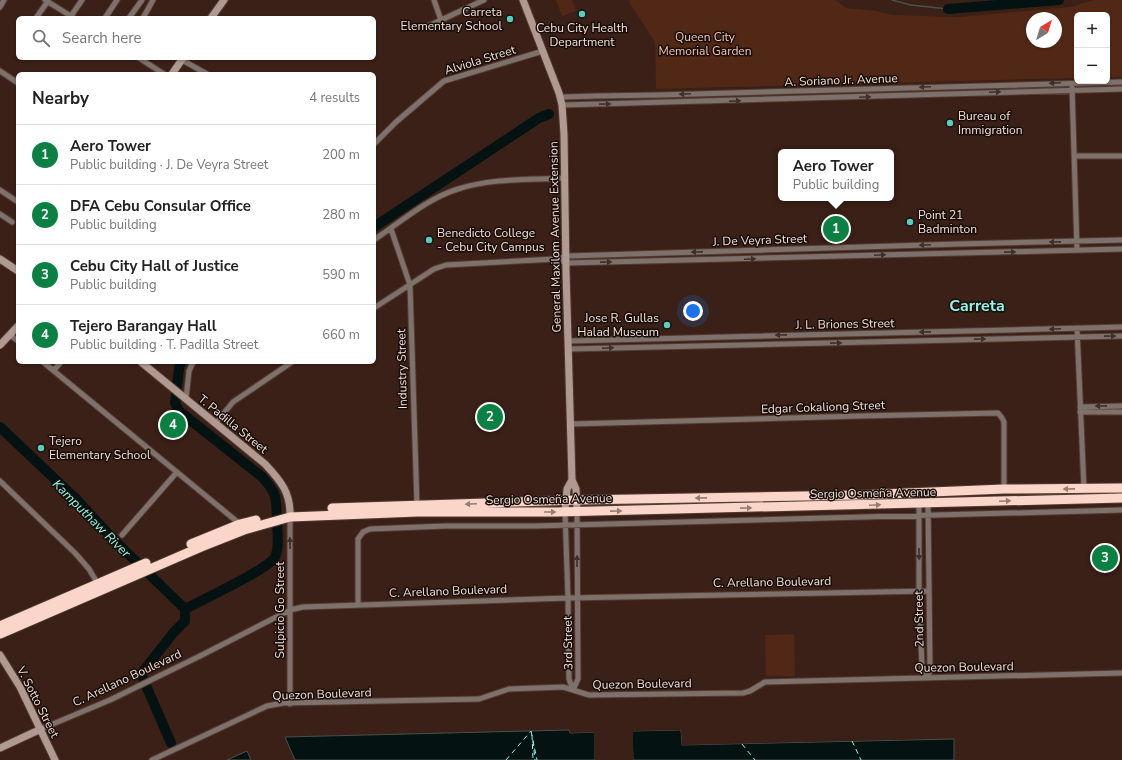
<!DOCTYPE html>
<html lang="en">
<head>
<meta charset="utf-8">
<style>
  :root { --surface:#fff; --page:#f2f2f2; --text:#222; --muted:#767676; --line:#e0e0e0; --accent:#0b8043 }
  body { margin:0; font-family:"Nunito Sans",sans-serif; background:var(--page); color:var(--text) }
  .controls { position:absolute; right:12px; top:12px; display:grid; overflow:hidden; border-radius:6px; box-shadow:0 1px 3px #0004 }
  .controls button { width:36px; height:36px; display:grid; place-items:center; padding:0; border:0; border-bottom:1px solid var(--line); background:var(--surface); color:var(--text); font:20px sans-serif }
  .compass { position:absolute; left:1026px; top:12px; width:36px; height:36px; border-radius:50%; background:var(--surface); box-shadow:0 1px 3px #0004; rotate:38deg }
  .you { position:absolute; left:693px; top:311px; width:14px; height:14px; margin:-10px; border:3px solid #fff; border-radius:50%; background:#1a73e8; box-shadow:0 0 0 6px #1a73e833 }
  .badge { display:grid; place-items:center; width:26px; height:26px; border-radius:50%; background:var(--accent); color:#fff; font-size:13px; font-weight:700 }
  .pin { position:absolute; translate:-50% -50%; border:2px solid #fff; box-shadow:0 1px 4px #0006 }
  .popup { position:absolute; left:778px; top:149px; width:116px; height:52px; box-sizing:border-box; display:grid; place-content:center; border-radius:6px; background:var(--surface); filter:drop-shadow(0 1px 3px #0005); font-size:13px; white-space:nowrap; color:var(--muted) }
  .popup b { font-size:15px; color:var(--text) }
  .popup::after { content:''; position:absolute; left:50%; top:100%; margin-left:-8px; border:8px solid transparent; border-top-color:var(--surface) }
  .list { margin:0; padding:0; list-style:none }
  h2 { display:flex; justify-content:space-between; align-items:center; height:52px; margin:0; padding:0 16px; font-size:17px }
  h2 small { font-size:13px; font-weight:400; color:var(--muted) }
  .list li { display:grid; grid-template-columns:26px 1fr auto; gap:12px; align-items:center; box-sizing:border-box; height:60px; padding:0 16px; border-top:1px solid var(--line) }
  .list b { display:block; font-size:15px; white-space:nowrap }
  .list p { margin:0; font-size:13px; white-space:nowrap; color:var(--muted) }
  .list em { font-size:13px; font-style:normal; color:var(--muted) }
  .icon { flex:none; width:22px; height:22px; fill:none; stroke:currentColor; stroke-width:2; stroke-linecap:round; stroke-linejoin:round }
  .map { position:relative; flex:none; width:1122px; height:760px; overflow:hidden }
  .search { position:absolute; background:var(--surface); box-shadow:0 1px 3px #0004; left:16px; top:16px; width:360px; height:44px; display:flex; align-items:center; gap:10px; box-sizing:border-box; padding:0 14px; border-radius:6px; color:var(--muted); font-size:15px }
  .panel { position:absolute; background:var(--surface); box-shadow:0 1px 3px #0004; left:16px; top:72px; width:360px; height:292px; border-radius:6px }
  .map>svg:first-child { display:block }
  .green { fill:#512715; fill-rule:evenodd }
  .water { fill:#041211; stroke:#4b504d }
  .pier { fill:#3a2016 }
  .lines { fill:none; stroke-linecap:round; stroke-linejoin:round }
  .stream { stroke:#4b504d; stroke-width:1.5 }
  .river { stroke:#041211; stroke-width:10 }
  .ferry { stroke:#86fbed; stroke-width:1; stroke-dasharray:5 4; stroke-linecap:butt }
  .street-casing { stroke:#543b31; stroke-width:7 }
  .secondary-casing { stroke:#543b31; stroke-width:9 }
  .highway-casing { stroke:#543b31; stroke-width:11 }
  .street { stroke:#7e706b; stroke-width:5 }
  .secondary { stroke:#b09991; stroke-width:7 }
  .highway { stroke:#f9d6c9; stroke-width:9 }
  .oneway { fill:#3c302b }
  .oneway2 { fill:#947c73 }
  .poi-dot { fill:#57cec1; stroke:#190d09; stroke-width:1.5 }
  .labels { text-anchor:middle; stroke-width:3; stroke-linejoin:round; paint-order:stroke }
  .poi-label { font-size:12px; fill:#f2e0d9; stroke:#190d09; text-anchor:start }
  .park-label { font-size:12px; fill:#f3c8b7; stroke:#190d09 }
  .street-label { font-size:12px; fill:#f2e0d9; stroke:#190d09 }
  .water-label { font-size:13px; font-style:italic; fill:#86fbed; stroke:#190d09 }
  .district-label { font-size:16px; font-weight:bold; fill:#8ff8ec; stroke:#190d09 }
</style>
</head>
<body>
<div class="map">
<svg width="1122" height="760" viewBox="0 0 1122 760">
  <rect width="100%" height="100%" fill="#3a2016"/>
  <path class="green" d="M 556,0 L 572,0 L 576,11 L 562,16 Z
    M 630,0 L 835,0 L 846,8 L 877,11 L 891,15 L 959,17 L 1071,7 L 1094,0 L 1122,0 L 1122,77 L 1107,77 L 1107,15 L 1077,15 L 1077,78 L 656,89 L 655,42 L 629,2 ZM 1032,18 L 1056,18 L 1056,42 L 1032,42 Z
    M 794,634 L 795,676 L 766,676 L 765,635 Z"/>
  <path class="water" d="M 569,730 L 570,733 L 595,732 L 595,760 L 295,760 L 285,737 Z
    M 681,730 L 682,745 L 954,739 L 954,760 L 633,760 L 632,731 Z
    M 247,751 L 251,760 L 227,760 Z"/>
  <path class="pier" d="M 569,728 L 571,731 L 596,731 L 597,760 L 595,760 L 594,732 L 570,733 Z
    M 682,728 L 683,730 L 684,743 L 927,737 L 927,739 L 682,745 L 681,730 L 633,731 L 633,760 L 631,760 L 630,731 L 631,729 Z"/>
  <g class="lines">
    <path class="stream" d="M 892,0 L 911,5 L 948,9"/>
    <path class="river" d="M 948,9 L 1059,0
      M 374,227 L 539,118 L 549,114
      M 181,362 L 179,368 L 175,403 L 179,411 L 262,477 C 278,494 276,498 277,521 C 277,532 280,547 275,557 C 269,569 200,601 185,609
      M 0,427 L 76,499 L 115,541 L 185,609
      M 171,743 L 141,674 L 174,632 L 185,621 L 185,609"/>
    <path class="ferry" d="M 531,731 L 537,760
      M 532,735 L 533,760
      M 533,741 L 535,760
      M 852,741 L 861,760
      M 742,744 L 755,760
      M 506,760 L 531,731"/>
    <defs>
      <path id="street" d="M 45,0 L 74,18
        M 434,0 L 441,20
        M 0,7 L 4,0
        M 71,16 L 82,0
        M 36,18 L 48,1
        M 105,18 L 117,0
        M 129,18 L 142,0
        M 143,18 L 153,0
        M 424,28 L 484,0
        M 139,58 L 164,74
        M 182,60 L 207,74
        M 0,71 L 18,83
        M 1072,87 L 1077,250
        M 561,99 L 564,97 L 595,96 L 659,95 L 1122,82
        M 562,105 L 1122,89
        M 374,144 L 396,122 L 444,81 L 543,51
        M 1074,156 L 1122,156
        M 0,190 L 18,202
        M 0,214 L 12,222
        M 391,229 L 410,285 L 417,506
        M 374,240 C 399,223 428,198 458,189 C 492,178 529,180 565,178
        M 556,259 L 567,263 L 1122,249
        M 374,308 L 434,269 L 446,265 L 556,259 L 567,256 L 959,244 L 1122,240
        M 1077,328 L 1084,489
        M 10,335 L 18,341
        M 569,341 L 1122,327
        M 569,349 L 1122,336
        M 43,362 L 240,524
        M 54,370 L 61,362
        M 186,399 L 189,371 L 193,362
        M 1080,407 L 1122,406
        M 1080,412 L 1122,412
        M 215,424 L 233,402 L 292,362
        M 571,424 L 860,416 L 998,413 L 1002,418 L 1004,422 L 1004,489
        M 0,481 L 75,553 L 89,569 L 98,584
        M 919,503 L 919,591 L 922,668 L 928,678
        M 928,503 L 930,668 L 928,678
        M 565,512 L 568,598 L 569,679 L 573,690
        M 290,517 L 290,704
        M 122,535 L 177,472
        M 358,605 L 358,539 L 363,532 L 370,529 L 445,526 L 535,526 L 1122,510
        M 573,690 L 578,679 L 577,511
        M 41,729 L 110,700 L 200,656 L 290,610 L 303,607 L 568,598 L 929,591
        M 152,760 L 267,706 L 283,703 L 479,699 L 509,689 L 563,687 L 589,695 L 743,693 L 750,691 L 765,682 L 1122,673"/>
      <path id="secondary" d="M 523,0 L 559,93 L 562,105 L 564,134 L 566,271 L 572,480 L 576,489 L 577,511
        M 211,18 L 224,0
        M 172,74 L 183,58
        M 0,259 L 18,271
        M 0,345 L 18,326
        M 141,362 L 265,464 C 281,481 291,493 290,517
        M 565,512 L 567,489 L 572,480
        M 0,655 L 20,687 L 55,760
        M 0,748 L 41,729"/>
      <path id="highway" d="M 332,508 L 577,500 L 859,495 L 1004,489 L 1122,488
        M 191,544 L 240,524 L 256,520
        M 0,626 L 146,563
        M 0,634 L 201,547 L 244,530 L 290,517 L 417,512 L 557,512 L 1122,498"/>
    </defs>
    <use href="#street" class="street-casing"/>
    <use href="#secondary" class="secondary-casing"/>
    <use href="#highway" class="highway-casing"/>
    <use href="#street" class="street"/>
    <use href="#secondary" class="secondary"/>
    <use href="#highway" class="highway"/>
  </g>
  <defs><path id="oneway-solid" d="M-6-.8H1V-3.2L6.5 0L1 3.2V.8H-6Z"/></defs>
  <g class="oneway">
    <use href="#oneway-solid" transform="translate(1055 83) rotate(178)"/>
    <use href="#oneway-solid" transform="translate(925 87) rotate(178)"/>
    <use href="#oneway-solid" transform="translate(995 92) rotate(-2)"/>
    <use href="#oneway-solid" transform="translate(685 94) rotate(178)"/>
    <use href="#oneway-solid" transform="translate(865 97) rotate(-2)"/>
    <use href="#oneway-solid" transform="translate(735 101) rotate(-2)"/>
    <use href="#oneway-solid" transform="translate(605 104) rotate(-1)"/>
    <use href="#oneway-solid" transform="translate(1055 242) rotate(179)"/>
    <use href="#oneway-solid" transform="translate(925 245) rotate(178)"/>
    <use href="#oneway-solid" transform="translate(697 252) rotate(179)"/>
    <use href="#oneway-solid" transform="translate(1010 252) rotate(-1)"/>
    <use href="#oneway-solid" transform="translate(880 255) rotate(-2)"/>
    <use href="#oneway-solid" transform="translate(750 259) rotate(-2)"/>
    <use href="#oneway-solid" transform="translate(606 262) rotate(-1)"/>
    <use href="#oneway-solid" transform="translate(1055 329) rotate(178)"/>
    <use href="#oneway-solid" transform="translate(925 332) rotate(179)"/>
    <use href="#oneway-solid" transform="translate(781 335) rotate(179)"/>
    <use href="#oneway-solid" transform="translate(1110 336) rotate(-1)"/>
    <use href="#oneway-solid" transform="translate(980 339) rotate(-1)"/>
    <use href="#oneway-solid" transform="translate(836 343) rotate(-1)"/>
    <use href="#oneway-solid" transform="translate(608 348) rotate(-2)"/>
    <use href="#oneway-solid" transform="translate(1101 406) rotate(179)"/>
    <use href="#oneway-solid" transform="translate(290 543) rotate(-91)"/>
    <use href="#oneway-solid" transform="translate(919 554) rotate(89)"/>
    <use href="#oneway-solid" transform="translate(577 561) rotate(-90)"/>
  </g>
  <g class="oneway2">
    <use href="#oneway-solid" transform="translate(1069 489) rotate(179)"/>
    <use href="#oneway-solid" transform="translate(701 498) rotate(179)"/>
    <use href="#oneway-solid" transform="translate(1005 501) rotate(-2)"/>
    <use href="#oneway-solid" transform="translate(471 504) rotate(178)"/>
    <use href="#oneway-solid" transform="translate(875 505) rotate(-2)"/>
    <use href="#oneway-solid" transform="translate(746 508) rotate(-1)"/>
    <use href="#oneway-solid" transform="translate(616 511) rotate(-1)"/>
    <use href="#oneway-solid" transform="translate(550 512)"/>
  </g>
  <g class="poi-dot">
    <circle cx="582" cy="14" r="4"/>
    <circle cx="510" cy="19" r="4"/>
    <circle cx="950" cy="123" r="4"/>
    <circle cx="910" cy="222" r="4"/>
    <circle cx="429" cy="240" r="4"/>
    <circle cx="667" cy="325" r="4"/>
    <circle cx="41" cy="448" r="4"/>
  </g>
  <g class="labels">
    <g class="poi-label">
      <text x="502" y="16" text-anchor="end">Carreta<tspan x="502" dy="14">Elementary School</tspan></text>
      <text x="582" y="32" text-anchor="middle">Cebu City Health<tspan x="582" dy="14">Department</tspan></text>
      <text x="958" y="120">Bureau of<tspan x="958" dy="14">Immigration</tspan></text>
      <text x="918" y="219">Point 21<tspan x="918" dy="14">Badminton</tspan></text>
      <text x="437" y="237">Benedicto College<tspan x="437" dy="14">- Cebu City Campus</tspan></text>
      <text x="659" y="322" text-anchor="end">Jose R. Gullas<tspan x="659" dy="14">Halad Museum</tspan></text>
      <text x="49" y="445">Tejero<tspan x="49" dy="14">Elementary School</tspan></text>
    </g>
    <g class="park-label">
      <text x="705" y="41">Queen City<tspan x="705" dy="14">Memorial Garden</tspan></text>
    </g>
    <g class="street-label">
      <text transform="translate(480 60) rotate(-17)" y="4">Alviola Street</text>
      <text transform="translate(841 80) rotate(-2)" y="4">A. Soriano Jr. Avenue</text>
      <text transform="translate(555 237) rotate(-91)" y="4">General Maxilom Avenue Extension</text>
      <text transform="translate(760 240) rotate(-2)" y="4">J. De Veyra Street</text>
      <text transform="translate(845 324) rotate(-1)" y="4">J. L. Briones Street</text>
      <text transform="translate(402 369) rotate(-91)" y="4">Industry Street</text>
      <text transform="translate(823 407) rotate(-2)" y="4">Edgar Cokaliong Street</text>
      <text transform="translate(233 424) rotate(39)" y="4">T. Padilla Street</text>
      <text transform="translate(873 493) rotate(-1)" y="4">Sergio Osmeña Avenue</text>
      <text transform="translate(549 499) rotate(-1)" y="4">Sergio Osmeña Avenue</text>
      <text transform="translate(772 582) rotate(-1)" y="4">C. Arellano Boulevard</text>
      <text transform="translate(448 591) rotate(-2)" y="4">C. Arellano Boulevard</text>
      <text transform="translate(280 610) rotate(-90)" y="4">Sulpicio Go Street</text>
      <text transform="translate(919 619) rotate(-91)" y="4">2nd Street</text>
      <text transform="translate(568 643) rotate(-91)" y="4">3rd Street</text>
      <text transform="translate(964 667) rotate(-1)" y="4">Quezon Boulevard</text>
      <text transform="translate(127 678) rotate(-25)" y="4">C. Arellano Boulevard</text>
      <text transform="translate(642 684) rotate(-1)" y="4">Quezon Boulevard</text>
      <text transform="translate(322 694) rotate(-2)" y="4">Quezon Boulevard</text>
      <text transform="translate(38 702) rotate(63)" y="4">V. Sotto Street</text>
    </g>
    <g class="water-label">
      <text transform="translate(92 518) rotate(45)" y="5">Kamputhaw River</text>
    </g>
    <g class="district-label">
      <text x="977" y="311">Carreta</text>
    </g>
  </g>
</svg>
<div class="controls">
<button>+</button>
<button>−</button>
</div>
<svg class="compass" viewBox="-18 -18 36 36"><path d="M0-13l5 13h-10z" fill="#e53935"/><path d="M0 13l5-13h-10z" fill="#767676"/></svg>
<div class="you"></div>
<div class="pin badge" style="left:836px;top:229px">1</div>
<div class="popup"><b>Aero Tower</b>Public building</div>
<div class="pin badge" style="left:490px;top:417px">2</div>
<div class="pin badge" style="left:1105px;top:558px">3</div>
<div class="pin badge" style="left:173px;top:425px">4</div>
<div class="search"><svg class="icon" aria-label="search" viewBox="0 0 24 24"><circle cx="10" cy="10" r="6"/><path d="M15 15l6 6"/></svg>Search here</div>
<section class="panel">
<h2>Nearby<small>4 results</small></h2>
<ul class="list">
<li><span class="badge">1</span><div><b>Aero Tower</b><p>Public building · J. De Veyra Street</p></div><em>200 m</em></li>
<li><span class="badge">2</span><div><b>DFA Cebu Consular Office</b><p>Public building</p></div><em>280 m</em></li>
<li><span class="badge">3</span><div><b>Cebu City Hall of Justice</b><p>Public building</p></div><em>590 m</em></li>
<li><span class="badge">4</span><div><b>Tejero Barangay Hall</b><p>Public building · T. Padilla Street</p></div><em>660 m</em></li>
</ul>
</section>
</div>
</body>
</html>
